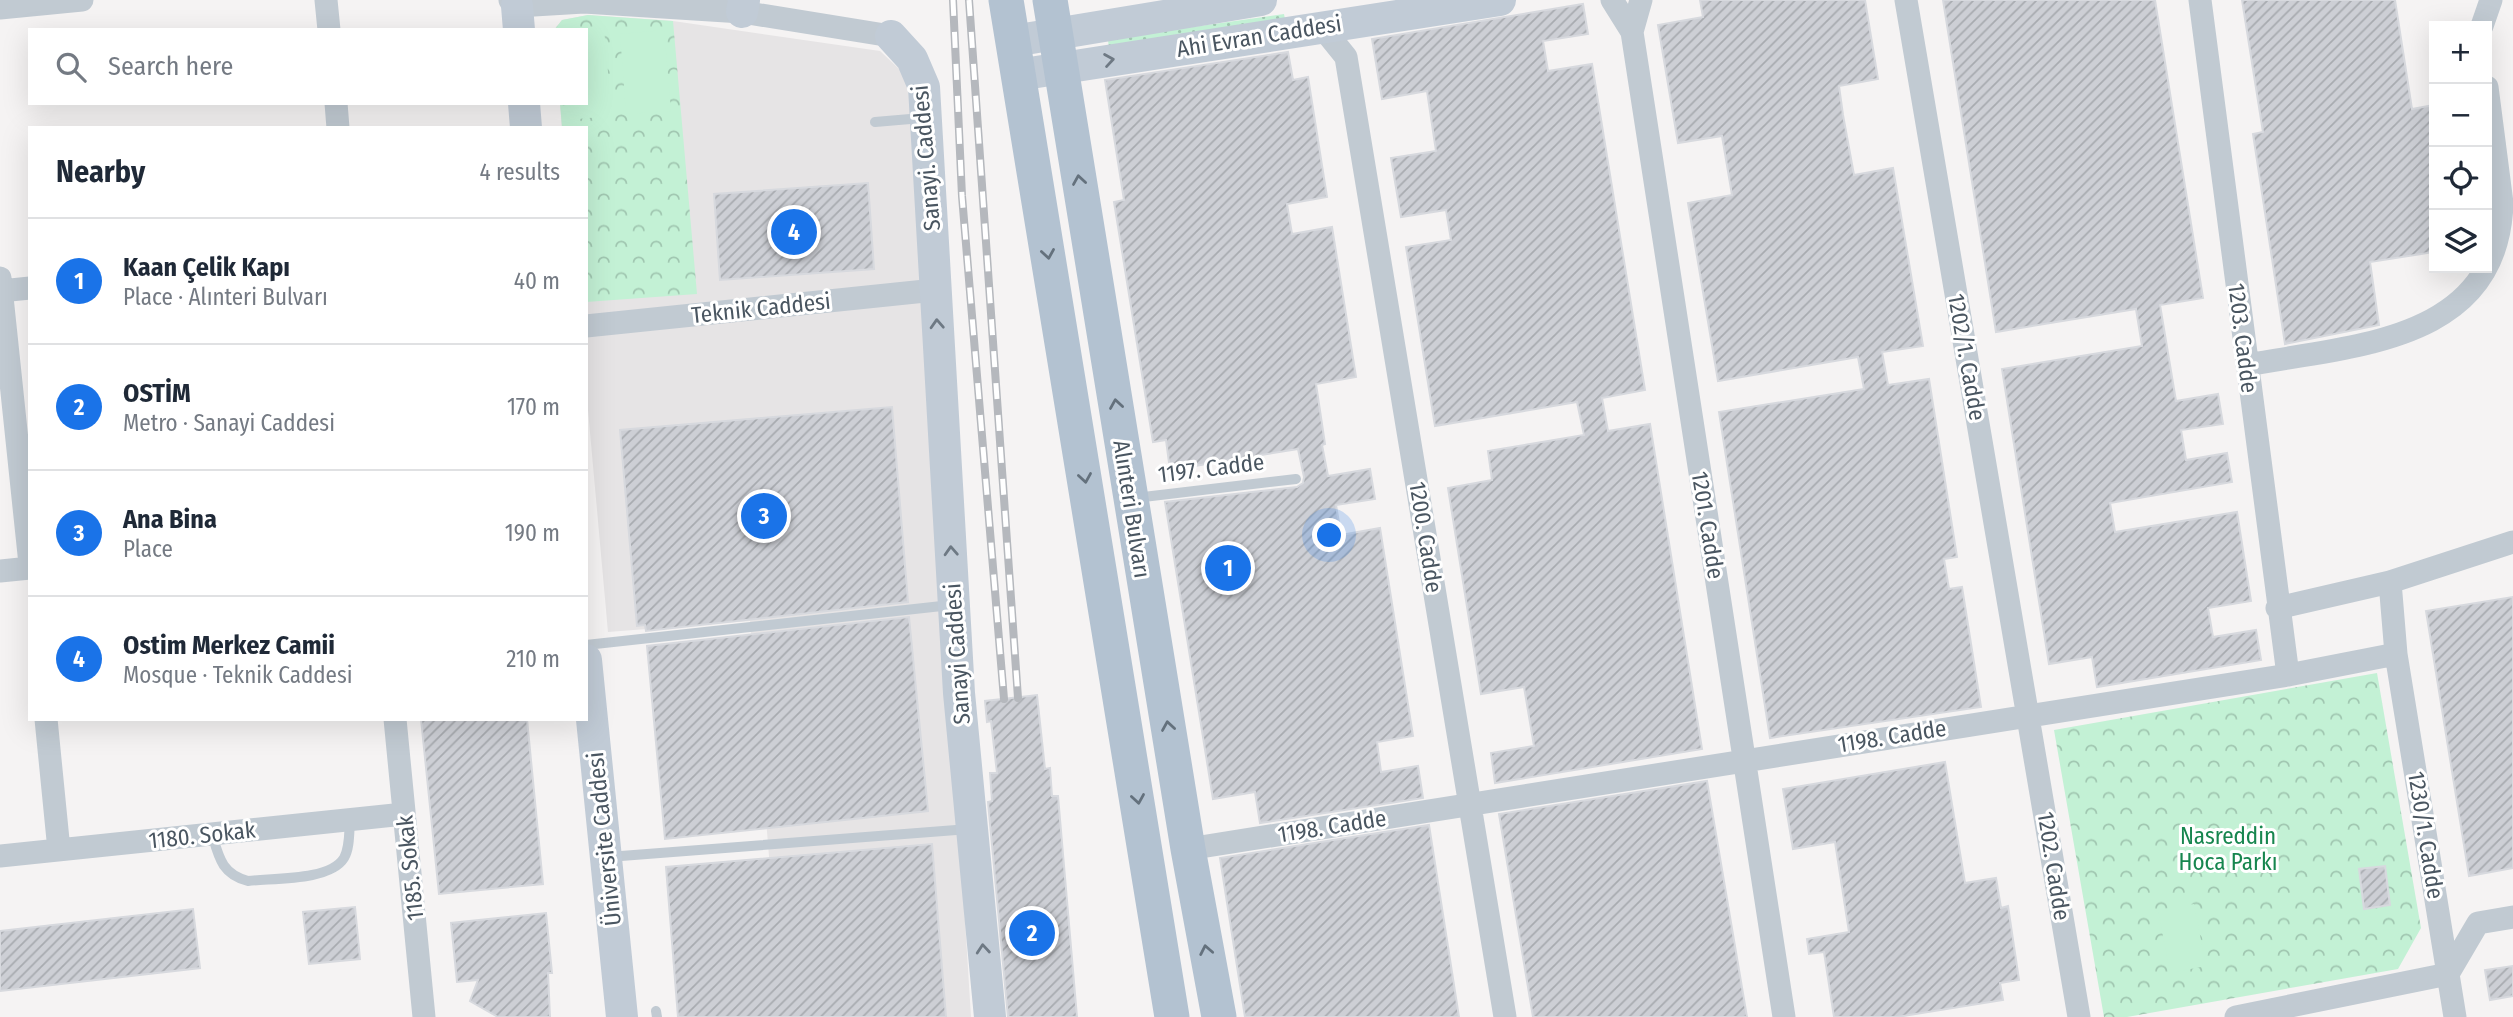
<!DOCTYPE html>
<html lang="en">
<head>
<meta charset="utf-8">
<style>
  :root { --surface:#fff; --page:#f2f2f3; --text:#1f2937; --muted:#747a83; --line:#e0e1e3; --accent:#1a73e8 }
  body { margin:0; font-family:"Fira Sans Condensed",sans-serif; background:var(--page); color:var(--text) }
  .controls { position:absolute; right:21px; top:21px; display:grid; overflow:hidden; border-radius:0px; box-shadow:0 7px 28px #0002 }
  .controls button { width:63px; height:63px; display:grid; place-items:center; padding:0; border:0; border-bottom:2px solid var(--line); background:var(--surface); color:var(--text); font:35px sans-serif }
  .you { position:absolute; left:1330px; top:536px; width:24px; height:24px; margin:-18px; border:5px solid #fff; border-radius:50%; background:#1a73e8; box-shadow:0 0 0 10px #1a73e833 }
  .badge { display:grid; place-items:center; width:46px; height:46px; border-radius:50%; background:var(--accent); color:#fff; font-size:23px; font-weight:700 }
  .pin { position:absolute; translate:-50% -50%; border:4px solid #fff; box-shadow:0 2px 7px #0006 }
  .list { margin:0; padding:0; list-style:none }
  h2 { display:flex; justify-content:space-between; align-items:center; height:91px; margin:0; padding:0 28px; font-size:30px }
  h2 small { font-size:23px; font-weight:400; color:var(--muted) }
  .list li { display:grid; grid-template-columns:46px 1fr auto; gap:21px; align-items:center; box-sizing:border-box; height:126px; padding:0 28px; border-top:2px solid var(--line) }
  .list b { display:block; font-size:26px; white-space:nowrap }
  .list p { margin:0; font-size:23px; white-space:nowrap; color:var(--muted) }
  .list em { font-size:23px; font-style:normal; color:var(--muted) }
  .icon { flex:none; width:38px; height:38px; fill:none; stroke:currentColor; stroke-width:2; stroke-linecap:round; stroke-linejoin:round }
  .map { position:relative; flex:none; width:2513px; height:1017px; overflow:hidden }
  .search { position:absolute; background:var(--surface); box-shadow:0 7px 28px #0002; left:28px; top:28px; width:560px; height:77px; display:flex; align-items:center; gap:18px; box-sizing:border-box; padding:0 24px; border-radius:0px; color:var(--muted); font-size:26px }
  .panel { position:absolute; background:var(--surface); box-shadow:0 7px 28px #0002; left:28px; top:126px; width:560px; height:595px; border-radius:0px }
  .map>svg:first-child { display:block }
  .education { fill:#e6e4e5 }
  .grass { fill:url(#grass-dots) }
  .park { fill:url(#park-crowns) }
  .pitch { fill:#c3f1d5 }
  .building { fill:url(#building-hatch); stroke:#d7d9de; stroke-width:2 }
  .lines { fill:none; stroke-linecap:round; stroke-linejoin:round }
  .lane { stroke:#c1cad2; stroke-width:10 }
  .street { stroke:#c1cad2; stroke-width:23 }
  .secondary { stroke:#c1cbd6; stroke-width:32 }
  .primary { stroke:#b3c2d1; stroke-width:35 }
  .rail-casing { stroke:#b5b8bd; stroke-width:8 }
  .rail { stroke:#fff; stroke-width:5; stroke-dasharray:16; stroke-linecap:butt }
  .oneway { stroke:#6e7984 }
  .oneway2 { stroke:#64717d }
  .labels { text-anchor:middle; stroke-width:6; stroke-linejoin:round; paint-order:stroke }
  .street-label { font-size:23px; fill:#4a5661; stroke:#fff }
  .park-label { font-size:23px; fill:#17864f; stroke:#fff }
</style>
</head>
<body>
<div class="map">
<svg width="2513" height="1017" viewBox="0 0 2513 1017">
  <defs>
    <pattern id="grass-dots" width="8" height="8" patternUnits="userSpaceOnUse" patternTransform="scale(1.75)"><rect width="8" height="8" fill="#c3f1d5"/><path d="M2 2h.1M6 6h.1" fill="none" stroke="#a0c6b0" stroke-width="1.8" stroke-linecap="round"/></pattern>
    <pattern id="park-crowns" width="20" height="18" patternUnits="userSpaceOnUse" patternTransform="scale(1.75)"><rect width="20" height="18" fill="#c3f1d5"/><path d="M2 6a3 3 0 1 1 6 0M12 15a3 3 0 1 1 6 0" fill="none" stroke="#a0c6b0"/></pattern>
    <pattern id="building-hatch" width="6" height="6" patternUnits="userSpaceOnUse" patternTransform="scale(1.75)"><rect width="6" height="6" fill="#cdcfd5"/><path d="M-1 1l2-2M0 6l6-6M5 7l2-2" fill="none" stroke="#a8abb0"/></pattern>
  </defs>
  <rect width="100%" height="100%" fill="#f5f3f3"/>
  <path class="education" d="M 588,15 L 673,21 L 880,51 L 913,82 L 971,1017 L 782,1017 L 750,621 L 608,632 L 586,388 L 586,128 L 562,128 L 560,103 L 586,103 L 586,30 L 554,30 L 562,20 Z"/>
  <path class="grass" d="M 1284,14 L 1286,24 L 1109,50 L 1108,39 Z"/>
  <path class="park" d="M 588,15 L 673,21 L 697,294 L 586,302 L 586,128 L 562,128 L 560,103 L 586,103 L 586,30 L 554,30 L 562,20 Z
    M 2377,673 L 2421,928 L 2398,969 L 2127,1017 L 2104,1017 L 2054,730 Z"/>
  <path class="pitch" d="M 604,28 L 612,116 L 566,120 L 565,103 L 586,103 L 585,30 Z
    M 664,30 L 671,111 L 626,114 L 620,34 Z
    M 2194,904 L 2206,966 L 2170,973 L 2158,910 Z"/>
  <path class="building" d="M 1700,0 L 1865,0 L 1878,79 L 1839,86 L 1843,115 L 1854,175 L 1893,168 L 1923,346 L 1882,352 L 1888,385 L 1929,379 L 1957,557 L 1944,559 L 1949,589 L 1962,587 L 1981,707 L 1770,738 L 1719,412 L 1864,389 L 1858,357 L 1718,381 L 1688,203 L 1732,195 L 1722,136 L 1678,143 L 1658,25 L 1703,17 Z
    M 1943,0 L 2155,0 L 2203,298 L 2160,305 L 2176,401 L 2218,394 L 2223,424 L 2181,430 L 2186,460 L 2227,453 L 2232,482 L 2110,503 L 2115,532 L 2237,512 L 2251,601 L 2208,608 L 2213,637 L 2256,630 L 2261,660 L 2097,687 L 2092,657 L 2049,664 L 2002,369 L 2142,346 L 2136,309 L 1996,332 Z
    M 2242,0 L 2395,0 L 2412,109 L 2434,105 L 2434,252 L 2370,262 L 2379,325 L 2285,344 L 2253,134 L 2263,132 Z
    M 1583,4 L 1588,34 L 1543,41 L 1548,71 L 1592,64 L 1645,390 L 1602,398 L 1608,431 L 1650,424 L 1702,749 L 1495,783 L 1491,753 L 1534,746 L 1524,687 L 1481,694 L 1448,488 L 1492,480 L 1488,451 L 1584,435 L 1577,402 L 1435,426 L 1406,247 L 1451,240 L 1446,210 L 1401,217 L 1391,158 L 1436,151 L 1427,91 L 1382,99 L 1372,39 Z
    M 1288,52 L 1293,80 L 1308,77 L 1327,197 L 1287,204 L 1292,234 L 1332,227 L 1356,377 L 1316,384 L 1325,444 L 1322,445 L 1328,476 L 1370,469 L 1375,499 L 1336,505 L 1341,535 L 1380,528 L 1413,736 L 1377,742 L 1381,772 L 1418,766 L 1423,798 L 1260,823 L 1255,792 L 1213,799 L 1165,502 L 1297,487 L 1303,483 L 1304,477 L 1298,449 L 1170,470 L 1166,440 L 1153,442 L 1114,202 L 1124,200 L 1105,80 Z
    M 868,183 L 874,269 L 720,280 L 714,194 Z
    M 892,407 L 908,602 L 646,631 L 645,625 L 637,626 L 620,430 Z
    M 2513,597 L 2513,868 L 2469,876 L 2426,611 Z
    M 909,617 L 928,811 L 665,839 L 647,646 Z
    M 1037,695 L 1045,769 L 1050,768 L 1052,796 L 1058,796 L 1077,1017 L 1008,1017 L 988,802 L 992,801 L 990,773 L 997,773 L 991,721 L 987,722 L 985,701 Z
    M 421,719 L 527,719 L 543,884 L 439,894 Z
    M 1945,762 L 1965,883 L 1996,878 L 2001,908 L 2008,906 L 2019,980 L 2000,983 L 2003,1000 L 1897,1017 L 1834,1017 L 1824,952 L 1809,954 L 1807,939 L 1849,932 L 1835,842 L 1793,849 L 1783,789 Z
    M 1707,781 L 1747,1017 L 1533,1017 L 1499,814 Z
    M 1429,825 L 1459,1017 L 1245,1017 L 1220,858 Z
    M 932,844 L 946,1017 L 678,1017 L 666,867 Z
    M 2385,866 L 2390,905 L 2364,909 L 2359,869 Z
    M 355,907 L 360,959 L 309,964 L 303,912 Z
    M 193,909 L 200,968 L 0,991 L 0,931 Z
    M 546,913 L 552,973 L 548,973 L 550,1017 L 498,1017 L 470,1001 L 478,980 L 457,982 L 451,923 Z
    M 2513,966 L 2513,996 L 2490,1000 L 2485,970 Z"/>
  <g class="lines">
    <path class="lane" d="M 875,122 L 922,118
      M 1135,498 L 1296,479
      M 586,645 L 951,605
      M 212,834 C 219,858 222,874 248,881 C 273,878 330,881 344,858 C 350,848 349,832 350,820
      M 608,857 L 969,829
      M 656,1011 L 657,1017"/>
    <path class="street" d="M 326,0 L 329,30
      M 510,0 L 517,6 L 584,2 L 742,12 L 891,36
      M 1612,0 L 1632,32 L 1784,1017
      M 1906,0 L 2079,1017
      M 2200,0 L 2288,675
      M 0,8 L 82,0
      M 1321,26 L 1346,57 L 1505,1017
      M 2482,26 L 2491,0
      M 1632,32 L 1641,0
      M 336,103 L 338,128
      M 0,278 L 30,564
      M 0,291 L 30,288
      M 586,326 L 935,290
      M 2247,365 C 2352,345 2498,343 2502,203 L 2487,87
      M 0,571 L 30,568
      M 2277,608 L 2390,582
      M 2396,654 L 2455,1017
      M 46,719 L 59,850
      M 395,719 L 424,1017
      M 1188,849 L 2288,675 L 2396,654 L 2390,582 L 2513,542
      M 0,856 L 404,814
      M 2236,1017 L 2448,974 L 2478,923 L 2513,917"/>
    <path class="secondary" d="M 517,6 L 519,30
      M 742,12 L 744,0
      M 891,36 L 912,59 L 924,87 L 959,693 L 990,1017
      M 1013,41 L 1261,0
      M 1018,75 L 1500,0
      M 524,103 L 526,128
      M 586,660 L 622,1017"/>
    <path class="primary" d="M 1006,0 L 1172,1017
      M 1050,0 L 1188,849 L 1219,1017"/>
    <defs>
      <path id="rail" d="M 953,0 L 962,196 L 1004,699
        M 969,0 L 1018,698"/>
    </defs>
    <use href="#rail" class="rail-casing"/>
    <use href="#rail" class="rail"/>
  </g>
  <defs><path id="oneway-chevron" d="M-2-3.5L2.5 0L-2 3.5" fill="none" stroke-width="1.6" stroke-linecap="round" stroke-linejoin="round" transform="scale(1.75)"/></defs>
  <g class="oneway">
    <use href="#oneway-chevron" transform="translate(1109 60) rotate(-9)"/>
    <use href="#oneway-chevron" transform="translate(937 324) rotate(-93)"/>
    <use href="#oneway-chevron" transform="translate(951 551) rotate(-93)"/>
    <use href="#oneway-chevron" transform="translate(983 949) rotate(-95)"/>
  </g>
  <g class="oneway2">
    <use href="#oneway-chevron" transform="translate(1079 180) rotate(-99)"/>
    <use href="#oneway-chevron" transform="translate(1048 254) rotate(81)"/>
    <use href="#oneway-chevron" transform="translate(1116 404) rotate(-99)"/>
    <use href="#oneway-chevron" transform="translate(1085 478) rotate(81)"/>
    <use href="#oneway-chevron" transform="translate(1168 726) rotate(-99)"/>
    <use href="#oneway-chevron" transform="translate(1138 799) rotate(81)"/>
    <use href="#oneway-chevron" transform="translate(1206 950) rotate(-101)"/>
  </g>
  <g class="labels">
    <g class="street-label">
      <text transform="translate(1259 36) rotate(-9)" y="8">Ahi Evran Caddesi</text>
      <text transform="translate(926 158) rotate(-95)" y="8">Sanayi. Caddesi</text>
      <text transform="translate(761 308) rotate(-6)" y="8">Teknik Caddesi</text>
      <text transform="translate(2243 338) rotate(83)" y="8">1203. Cadde</text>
      <text transform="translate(1967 357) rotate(80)" y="8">1202/1. Cadde</text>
      <text transform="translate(1211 468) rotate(-7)" y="8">1197. Cadde</text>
      <text transform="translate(1132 509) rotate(81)" y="8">Alınteri Bulvarı</text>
      <text transform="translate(1708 525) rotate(81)" y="8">1201. Cadde</text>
      <text transform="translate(1426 537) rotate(81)" y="8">1200. Cadde</text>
      <text transform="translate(957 654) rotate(-94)" y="8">Sanayi Caddesi</text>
      <text transform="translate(1892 736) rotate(-9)" y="8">1198. Cadde</text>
      <text transform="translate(1332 826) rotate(-9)" y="8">1198. Cadde</text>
      <text transform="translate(202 835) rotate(-6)" y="8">1180. Sokak</text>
      <text transform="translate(2426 835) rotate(81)" y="8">1230/1. Cadde</text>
      <text transform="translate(604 839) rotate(-96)" y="8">Üniversite Caddesi</text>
      <text transform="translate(2054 866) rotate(81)" y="8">1202. Cadde</text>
      <text transform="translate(410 868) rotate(-96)" y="8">1185. Sokak</text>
    </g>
    <g class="park-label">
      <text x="2228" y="844">Nasreddin<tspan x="2228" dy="26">Hoca Parkı</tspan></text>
    </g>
  </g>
</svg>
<div class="controls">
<button>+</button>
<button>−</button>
<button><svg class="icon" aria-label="locate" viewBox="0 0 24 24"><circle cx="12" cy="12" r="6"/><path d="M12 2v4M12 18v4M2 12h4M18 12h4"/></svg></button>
<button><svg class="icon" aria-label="layers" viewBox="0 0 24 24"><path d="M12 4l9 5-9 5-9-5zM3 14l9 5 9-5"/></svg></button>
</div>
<div class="you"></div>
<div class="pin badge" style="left:1228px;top:568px">1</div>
<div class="pin badge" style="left:1032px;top:933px">2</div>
<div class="pin badge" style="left:764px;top:516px">3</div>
<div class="pin badge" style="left:794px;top:232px">4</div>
<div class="search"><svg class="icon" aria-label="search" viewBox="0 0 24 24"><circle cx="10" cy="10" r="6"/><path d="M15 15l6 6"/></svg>Search here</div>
<section class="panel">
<h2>Nearby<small>4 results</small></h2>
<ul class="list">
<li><span class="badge">1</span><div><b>Kaan Çelik Kapı</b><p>Place · Alınteri Bulvarı</p></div><em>40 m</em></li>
<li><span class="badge">2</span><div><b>OSTİM</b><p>Metro · Sanayi Caddesi</p></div><em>170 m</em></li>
<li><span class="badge">3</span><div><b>Ana Bina</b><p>Place</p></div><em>190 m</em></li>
<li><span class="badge">4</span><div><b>Ostim Merkez Camii</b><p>Mosque · Teknik Caddesi</p></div><em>210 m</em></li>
</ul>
</section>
</div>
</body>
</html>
